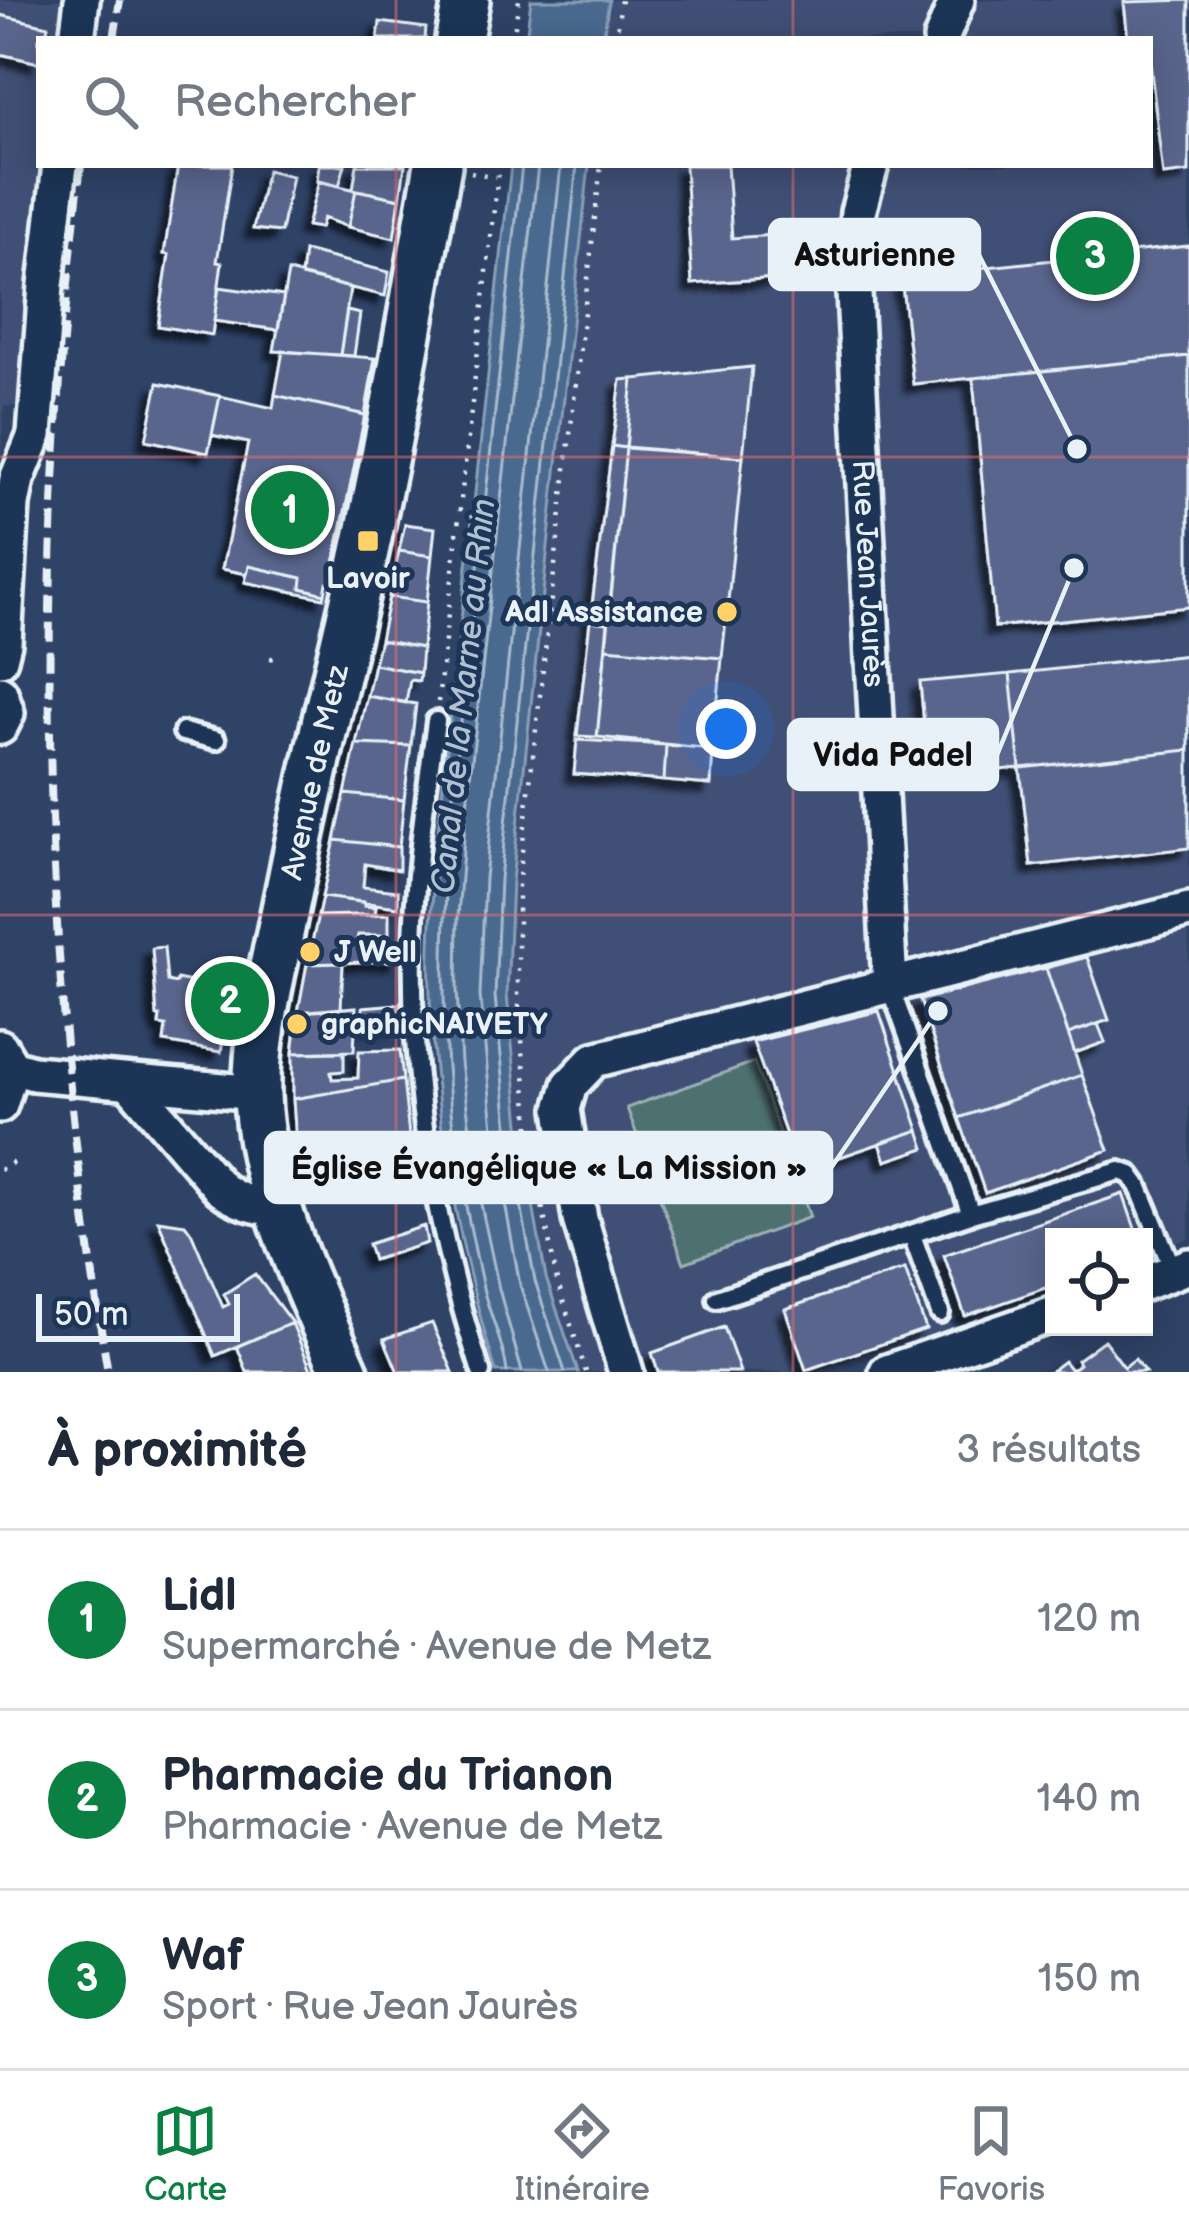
<!DOCTYPE html>
<html lang="fr">
<head>
<meta charset="utf-8">
<style>
  :root { --surface:#fff; --page:#f2f2f3; --text:#1f2937; --muted:#747a83; --line:#e0e1e3; --accent:#0b8043 }
  body { margin:0; font-family:"Balsamiq Sans",sans-serif; background:var(--page); color:var(--text) }
  .controls { position:absolute; right:36px; bottom:36px; display:grid; overflow:hidden; border-radius:0px; box-shadow:0 6px 30px #0003 }
  .controls button { width:108px; height:108px; display:grid; place-items:center; padding:0; border:0; border-bottom:3px solid var(--line); background:var(--surface); color:var(--text); font:60px sans-serif }
  .scale { position:absolute; left:36px; bottom:30px; width:204px; box-sizing:border-box; padding-left:12px; border:6px solid #e8f1f8; border-top:0; font-size:33px; line-height:42px; white-space:nowrap; color:#e8f1f8; -webkit-text-stroke:9px #1d3557; paint-order:stroke }
  .you { position:absolute; left:726px; top:729px; width:42px; height:42px; margin:-30px; border:9px solid #fff; border-radius:50%; background:#1a73e8; box-shadow:0 0 0 18px #1a73e833 }
  .badge { display:grid; place-items:center; width:78px; height:78px; border-radius:50%; background:var(--accent); color:#fff; font-size:39px; font-weight:700 }
  .pin { position:absolute; translate:-50% -50%; border:6px solid #fff; box-shadow:0 3px 12px #0006 }
  .list { margin:0; padding:0; list-style:none }
  h2 { display:flex; justify-content:space-between; align-items:center; height:156px; margin:0; padding:0 48px; font-size:51px }
  h2 small { font-size:39px; font-weight:400; color:var(--muted) }
  .list li { display:grid; grid-template-columns:78px 1fr auto; gap:36px; align-items:center; box-sizing:border-box; height:180px; padding:0 48px; border-top:3px solid var(--line) }
  .list b { display:block; font-size:45px; white-space:nowrap }
  .list p { margin:0; font-size:39px; white-space:nowrap; color:var(--muted) }
  .list em { font-size:39px; font-style:normal; color:var(--muted) }
  .icon { flex:none; width:66px; height:66px; fill:none; stroke:currentColor; stroke-width:2; stroke-linecap:round; stroke-linejoin:round }
  .map { position:relative; flex:none; width:1189px; height:1372px; overflow:hidden }
  .search { position:absolute; background:var(--surface); box-shadow:0 6px 30px #0003; left:36px; right:36px; top:36px; height:132px; display:flex; align-items:center; gap:30px; box-sizing:border-box; padding:0 42px; border-radius:0px; color:var(--muted); font-size:45px }
  .sheet { height:696px; background:var(--surface) }
  nav { display:flex; justify-content:space-around; align-items:center; box-sizing:border-box; height:168px; border-top:3px solid var(--line); background:var(--surface); font-size:33px; color:var(--muted) }
  nav a { display:grid; justify-items:center; gap:6px }
  nav .on { color:var(--accent) }
  .map>svg:first-child { display:block }
  .built { fill:#3f5075 }
  .green { fill:#4e7071; stroke:#9bb0b4; stroke-width:3 }
  .water { fill:#48698e; stroke:#889fb8; stroke-width:3 }
  .lines { fill:none; stroke-linecap:round; stroke-linejoin:round }
  .shore { stroke:#a8bbce; stroke-width:3 }
  .building { fill:#5a658d; stroke:#e8f1f8; stroke-width:3; filter:url(#shadow) }
  .service-casing { stroke:#e8f1f8; stroke-width:26 }
  .minor-casing { stroke:#e8f1f8; stroke-width:42 }
  .secondary-casing { stroke:#e8f1f8; stroke-width:54 }
  .path { stroke:#e8f1f8; stroke-width:4.5; stroke-dasharray:3 9; stroke-linecap:butt }
  .service { stroke:#1d3557; stroke-width:16 }
  .minor { stroke:#1d3557; stroke-width:33 }
  .secondary { stroke:#1d3557; stroke-width:45 }
  .rail { stroke:#e8f1f8; stroke-width:8; stroke-dasharray:18 9; stroke-linecap:butt }
  .grid { fill:none; stroke:#dc6e71; stroke-width:3; stroke-opacity:0.55 }
  .poi-dot { fill:#ffd166; stroke:#1d3557; stroke-width:4.5 }
  .labels { text-anchor:middle; stroke-width:10; stroke-linejoin:round; paint-order:stroke }
  .street-label { font-size:30px; fill:#e8f1f8; stroke:#1d3557 }
  .poi-label { font-size:30px; font-weight:bold; fill:#e8f1f8; stroke:#1d3557; text-anchor:start }
  .water-label { font-size:33px; font-style:italic; fill:#b0c1d3; stroke:#1d3557 }
  .leader { fill:none; stroke:#e8f1f8; stroke-width:4.5 }
  .callout-dot { fill:#e8f1f8; stroke:#1d3557; stroke-width:4.5 }
  .callout { fill:#e8f1f8; stroke:#e8f1f8; stroke-width:4.5 }
  .callout-label { font-size:33px; text-anchor:middle; font-weight:bold; fill:#111 }
</style>
</head>
<body>
<div class="map">
<svg width="1189" height="1372" viewBox="0 0 1189 1372">
  <defs>
    <filter id="shadow"><feDropShadow dx="-8" dy="8" stdDeviation="3" flood-color="#0009"/></filter>
  </defs>
  <rect width="100%" height="100%" fill="#2f4367"/>
  <filter id="ink" filterUnits="userSpaceOnUse"><feTurbulence type="fractalNoise" baseFrequency=".00833" numOctaves="2"/><feDisplacementMap in="SourceGraphic" scale="24" xChannelSelector="R" yChannelSelector="G"/><feConvolveMatrix kernelMatrix="1 2 1 2 8 2 1 2 1" color-interpolation-filters="sRGB"/></filter>
  <g filter="url(#ink)">
    <path class="built" d="M 0,0 L 69,0 L 64,39 L 39,39 L 39,165 L 48,165 L 26,406 L 4,406 L 0,470 Z
      M 609,0 L 1189,0 L 1189,1238 L 1144,1254 L 1144,1237 L 1054,1237 L 1054,1285 L 950,1321 L 952,1327 L 821,1372 L 578,1372 L 546,1278 L 522,1145 L 507,995 L 512,881 L 589,165 L 1150,165 L 1150,39 L 603,39 Z"/>
    <path class="green" d="M 754,1062 L 810,1217 L 684,1263 L 627,1108 Z"/>
    <path class="water" d="M 531,0 L 609,0 L 603,39 L 526,39 Z
      M 511,165 L 589,165 L 512,881 L 507,995 L 522,1144 L 546,1278 L 578,1372 L 496,1372 C 459,1249 435,1124 430,995 C 428,937 434,879 439,821 Z"/>
    <g class="lines">
      <path class="shore" d="M 507,1372 C 504,1345 491,1318 484,1292 C 477,1262 471,1231 465,1201 C 439,1073 441,952 450,822 L 522,165
        M 522,1372 L 499,1289 L 479,1195 L 461,1063 L 457,990 L 458,917 L 465,824 L 538,165
        M 549,1372 L 520,1285 L 495,1148 L 480,996 L 485,878 L 561,165
        M 565,1372 L 535,1281 L 510,1146 L 495,996 L 500,879 L 577,165"/>
    </g>
    <path class="building" d="M 1189,0 L 1189,172 L 1163,175 L 1150,62 L 1150,39 L 1128,39 L 1124,2 Z
      M 0,15 L 48,26 L 45,39 L 39,39 L 39,63 L 0,54 Z
      M 380,22 L 426,28 L 425,39 L 378,39 Z
      M 178,165 L 232,165 L 217,262 L 222,263 L 212,335 L 158,326 L 169,255 L 164,254 Z
      M 319,165 L 345,165 L 339,186 L 317,181 Z
      M 357,165 L 405,165 L 400,199 L 353,189 Z
      M 685,165 L 727,165 L 732,238 L 774,235 L 777,278 L 692,284 Z
      M 267,170 L 292,176 L 281,232 L 253,229 Z
      M 319,181 L 356,190 L 348,227 L 323,218 L 320,228 L 307,226 Z
      M 356,190 L 400,199 L 394,238 L 348,227 Z
      M 1189,246 L 1189,356 L 913,384 L 901,276 Z
      M 304,251 L 389,272 L 385,296 L 301,276 Z
      M 288,272 L 350,288 L 340,355 L 274,351 Z
      M 219,287 L 284,296 L 278,330 L 214,321 Z
      M 347,311 L 360,314 L 354,356 L 340,355 Z
      M 283,351 L 375,358 L 365,415 L 275,395 Z
      M 1189,356 L 1189,607 L 995,627 L 973,378 Z
      M 752,367 L 743,457 L 626,447 L 633,379 Z
      M 633,379 L 626,448 L 612,446 L 621,380 Z
      M 158,383 L 220,396 L 208,453 L 146,440 Z
      M 275,395 L 365,415 L 330,583 L 327,583 L 325,594 L 301,588 L 302,578 L 249,566 L 247,574 L 222,569 L 248,443 L 212,435 L 220,396 L 273,408 Z
      M 612,446 L 626,448 L 608,623 L 590,621 Z
      M 626,448 L 743,457 L 722,658 L 606,648 Z
      M 405,524 L 435,528 L 432,556 L 399,551 Z
      M 399,551 L 432,556 L 427,602 L 389,597 Z
      M 249,566 L 302,578 L 301,588 L 325,594 L 324,598 L 245,582 Z
      M 389,597 L 427,602 L 422,648 L 380,640 Z
      M 590,621 L 608,623 L 597,737 L 577,736 Z
      M 380,640 L 422,648 L 420,673 L 374,664 Z
      M 606,648 L 722,658 L 713,749 L 597,737 Z
      M 1189,655 L 1189,750 L 1020,768 L 1010,674 Z
      M 374,664 L 420,673 L 419,681 L 410,680 L 406,703 L 367,696 Z
      M 1010,674 L 1020,768 L 929,777 L 920,682 Z
      M 367,696 L 416,704 L 411,746 L 356,744 Z
      M 577,740 L 666,745 L 664,781 L 574,774 Z
      M 356,744 L 411,746 L 404,800 L 345,794 Z
      M 666,745 L 713,749 L 711,785 L 664,781 Z
      M 1189,750 L 1189,848 L 1031,866 L 1020,768 Z
      M 345,794 L 404,800 L 399,847 L 335,840 Z
      M 335,840 L 399,847 L 399,870 L 365,864 L 363,887 L 398,891 L 398,907 L 322,897 Z
      M 322,897 L 364,902 L 364,906 L 376,907 L 375,915 L 318,916 Z
      M 389,914 L 389,935 L 358,935 L 356,945 L 398,946 L 397,961 L 307,964 L 318,916 Z
      M 164,947 L 167,981 L 176,983 L 177,979 L 232,990 L 221,1052 L 164,1042 L 166,1026 L 159,1025 L 160,1016 L 157,1016 L 152,948 Z
      M 1087,957 L 1109,1020 L 1068,1034 L 1046,968 Z
      M 343,963 L 341,1009 L 298,1012 L 307,964 Z
      M 1046,968 L 1082,1075 L 959,1118 L 920,1000 Z
      M 399,1004 L 399,1025 L 362,1025 L 363,1007 Z
      M 356,1007 L 354,1051 L 293,1053 L 298,1012 Z
      M 879,1011 L 919,1130 L 799,1171 L 753,1042 Z
      M 1098,1024 L 1105,1042 L 1075,1053 L 1068,1034 Z
      M 400,1050 L 403,1080 L 293,1099 L 293,1053 L 344,1052 L 344,1071 L 331,1072 L 332,1079 L 358,1078 L 359,1051 Z
      M 1082,1075 L 1109,1150 L 985,1193 L 959,1118 Z
      M 403,1080 L 410,1145 L 402,1147 L 400,1138 L 387,1140 L 356,1147 L 357,1156 L 304,1167 L 296,1142 L 293,1099 Z
      M 919,1130 L 925,1148 L 886,1161 L 880,1143 Z
      M 1123,1194 L 1138,1237 L 1054,1237 L 1054,1285 L 965,1316 L 944,1255 Z
      M 158,1220 L 185,1224 L 191,1232 L 223,1307 L 229,1304 L 224,1294 L 255,1274 L 292,1323 L 215,1356 Z
      M 424,1226 L 427,1243 L 373,1260 L 368,1244 Z
      M 905,1269 L 926,1329 L 806,1370 L 785,1309 Z
      M 292,1323 L 312,1372 L 247,1372 L 237,1346 Z
      M 432,1323 L 453,1372 L 398,1372 L 384,1339 Z
      M 724,1327 L 740,1372 L 658,1372 L 652,1353 Z
      M 1104,1340 L 1124,1367 L 1135,1359 L 1145,1372 L 1050,1372 L 1064,1361 L 1071,1370 L 1079,1364 L 1077,1360 Z"/>
    <g class="lines">
      <defs>
        <path id="service" d="M 436,721 C 426,797 414,872 413,949 C 410,1092 437,1236 481,1372
          M 183,732 L 216,740
          M 890,986 L 971,1214 L 1120,1171 L 1131,1175 L 1138,1185 L 1174,1272
          M 912,1235 L 940,1313
          M 717,1299 L 971,1214"/>
        <g id="minor">
          <path d="M 77,39 L 82,0"/>
          <path d="M 941,39 L 957,0"/>
          <path id="s1" d="M 871,165 L 858,212 L 853,274 L 890,986"/>
          <path d="M 0,659 L 4,643 L 12,504 L 17,479 L 35,435 L 46,285 L 60,165"/>
          <path d="M 0,693 L 7,713 L 0,727"/>
          <path d="M 0,1047 L 12,1067 L 33,1073 L 257,1093"/>
          <path d="M 130,1083 L 220,1188 C 239,1203 257,1206 280,1210"/>
          <path d="M 0,1105 L 12,1067"/>
          <path d="M 1144,1283 L 1189,1266"/>
          <path d="M 626,1372 L 580,1219 L 563,1109 L 570,1085 L 594,1060 L 1189,910"/>
          <path d="M 887,1372 L 1054,1314"/>
        </g>
        <g id="secondary">
          <path d="M 459,39 L 466,0"/>
          <path id="s2" d="M 345,1372 C 308,1287 260,1190 257,1095 C 255,1041 271,978 282,924 C 301,829 322,734 345,639 C 383,482 410,324 438,165"/>
        </g>
      </defs>
      <use href="#service" class="service-casing"/>
      <use href="#minor" class="minor-casing"/>
      <use href="#secondary" class="secondary-casing"/>
      <path class="path" d="M 513,39 L 519,0
        M 616,39 L 621,0
        M 471,172 L 495,177
        M 270,658 L 281,660
        M 438,702 L 499,165
        M 0,1170 L 14,1162
        M 586,1372 L 557,1281 L 532,1154 L 518,994 L 518,886 L 601,165"/>
      <use href="#service" class="service"/>
      <use href="#minor" class="minor"/>
      <use href="#secondary" class="secondary"/>
      <path class="rail" d="M 114,39 L 120,0
        M 81,165 C 31,567 41,973 108,1372"/>
    </g>
  </g>
  <path class="grid" d="M 396,0 L 396,39M 793,0 L 793,39M 396,165 L 396,1372M 793,165 L 793,1372M 0,457 L 1189,457M 0,915 L 1189,915"/>
  <g class="poi-dot">
    <rect x="356" y="529" width="24" height="24" rx="6"/>
    <circle cx="727" cy="612" r="12"/>
    <circle cx="310" cy="952" r="12"/>
    <circle cx="297" cy="1024" r="12"/>
  </g>
  <g class="labels">
    <g class="street-label">
      <text dy="10" stroke="none"><textPath href="#s1" startOffset="411">Rue Jean Jaurès</textPath></text>
      <text dy="10" stroke="none"><textPath href="#s2" startOffset="621">Avenue de Metz</textPath></text>
    </g>
    <g class="poi-label">
      <text x="368" y="588" text-anchor="middle">Lavoir</text>
      <text x="703" y="622" text-anchor="end">Adl Assistance</text>
      <text x="334" y="962">J Well</text>
      <text x="321" y="1034">graphicNAIVETY</text>
    </g>
    <g class="water-label">
      <text transform="translate(462 696) rotate(-84)" y="12">Canal de la Marne au Rhin</text>
    </g>
  </g>
  <path class="leader" d="M1077 449L979 255M1074 568L997 755M938 1011L831 1168"/>
  <g class="callout-dot">
    <circle cx="1077" cy="449" r="12"/>
    <circle cx="1074" cy="568" r="12"/>
    <circle cx="938" cy="1011" r="12"/>
  </g>
  <g class="callout">
    <rect x="770" y="220" width="209" height="69" rx="12"/>
    <rect x="789" y="720" width="208" height="69" rx="12"/>
    <rect x="266" y="1133" width="565" height="69" rx="12"/>
  </g>
  <g class="callout-label">
    <text x="875" y="266">Asturienne</text>
    <text x="893" y="766">Vida Padel</text>
    <text x="549" y="1179">Église Évangélique « La Mission »</text>
  </g>
</svg>
<div class="controls">
<button><svg class="icon" aria-label="locate" viewBox="0 0 24 24"><circle cx="12" cy="12" r="6"/><path d="M12 2v4M12 18v4M2 12h4M18 12h4"/></svg></button>
</div>
<div class="scale">50 m</div>
<div class="you"></div>
<div class="pin badge" style="left:290px;top:510px">1</div>
<div class="pin badge" style="left:230px;top:1001px">2</div>
<div class="pin badge" style="left:1095px;top:256px">3</div>
<div class="search"><svg class="icon" aria-label="search" viewBox="0 0 24 24"><circle cx="10" cy="10" r="6"/><path d="M15 15l6 6"/></svg>Rechercher</div>
</div>
<section class="sheet">
<h2>À proximité<small>3 résultats</small></h2>
<ul class="list">
<li><span class="badge">1</span><div><b>Lidl</b><p>Supermarché · Avenue de Metz</p></div><em>120 m</em></li>
<li><span class="badge">2</span><div><b>Pharmacie du Trianon</b><p>Pharmacie · Avenue de Metz</p></div><em>140 m</em></li>
<li><span class="badge">3</span><div><b>Waf</b><p>Sport · Rue Jean Jaurès</p></div><em>150 m</em></li>
</ul>
</section>
<nav>
<a class="on"><svg class="icon" aria-label="map" viewBox="0 0 24 24"><path d="M3 6l6-2 6 2 6-2v14l-6 2-6-2-6 2zM9 4v14M15 6v14"/></svg>Carte</a>
<a><svg class="icon" aria-label="directions" viewBox="0 0 24 24"><path d="M12 3l9 9-9 9-9-9zM9 14v-3h6M13 9l2 2-2 2"/></svg>Itinéraire</a>
<a><svg class="icon" aria-label="saved" viewBox="0 0 24 24"><path d="M7 4h10v16l-5-4-5 4z"/></svg>Favoris</a>
</nav>
</body>
</html>
